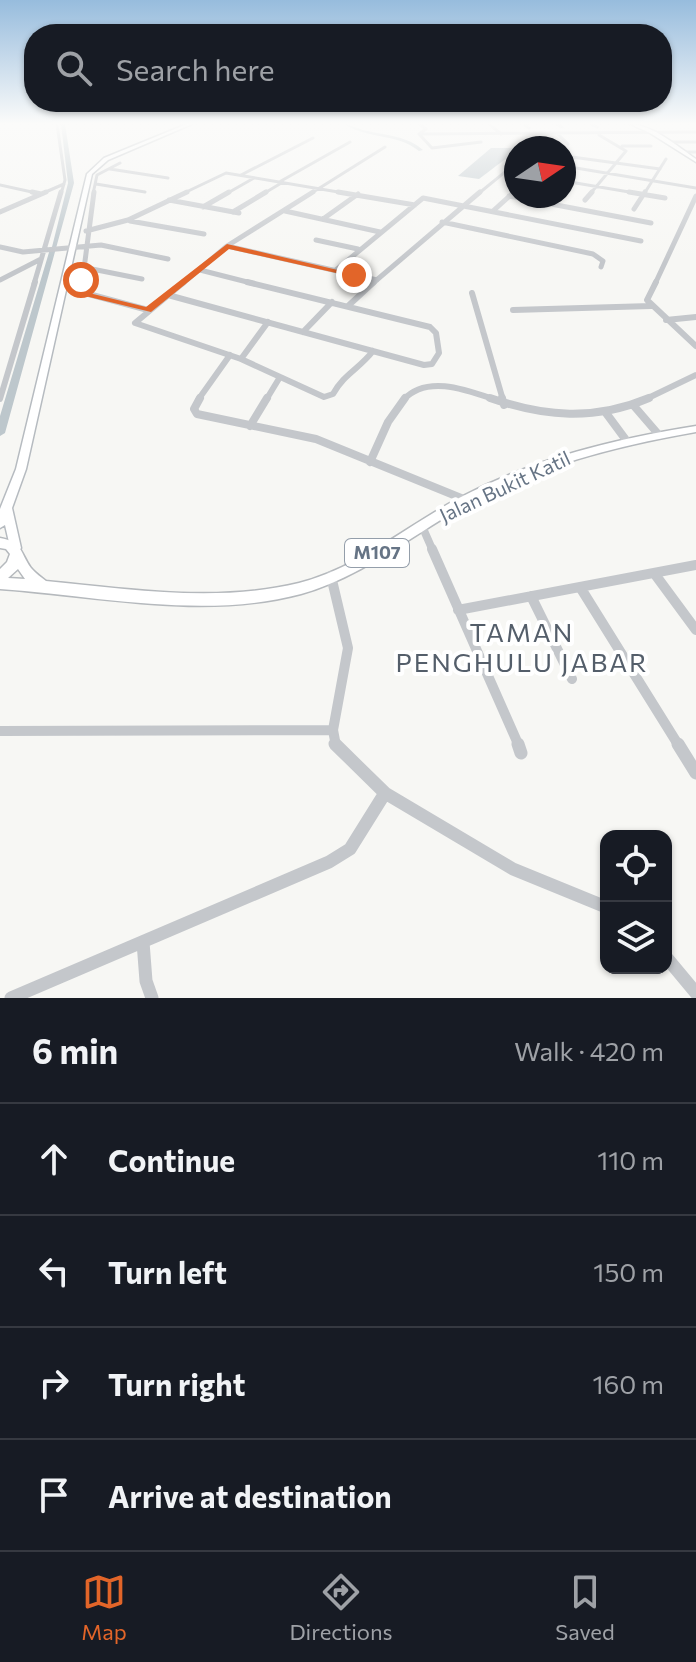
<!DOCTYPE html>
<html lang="en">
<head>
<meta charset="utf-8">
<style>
  :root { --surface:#171b24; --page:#242831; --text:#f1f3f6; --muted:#9ea1a6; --line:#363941; --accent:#e26529 }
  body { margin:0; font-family:Commissioner,sans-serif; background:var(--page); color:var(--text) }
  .controls { position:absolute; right:24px; bottom:24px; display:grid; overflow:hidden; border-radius:16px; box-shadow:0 2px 6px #0004 }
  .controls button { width:72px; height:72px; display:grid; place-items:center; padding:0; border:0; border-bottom:2px solid var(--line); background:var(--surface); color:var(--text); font:40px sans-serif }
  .compass { position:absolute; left:504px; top:136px; width:72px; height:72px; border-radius:50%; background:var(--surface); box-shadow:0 2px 6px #0004; rotate:77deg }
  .stop { position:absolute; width:24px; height:24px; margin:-18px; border:6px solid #e26529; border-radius:50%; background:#fff }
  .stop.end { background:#e26529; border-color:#fff; box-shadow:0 2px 8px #0008 }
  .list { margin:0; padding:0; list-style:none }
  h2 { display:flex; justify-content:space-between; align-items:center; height:104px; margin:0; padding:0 32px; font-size:34px }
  h2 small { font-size:26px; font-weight:400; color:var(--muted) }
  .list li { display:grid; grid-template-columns:52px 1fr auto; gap:24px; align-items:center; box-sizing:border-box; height:112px; padding:0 32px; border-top:2px solid var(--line) }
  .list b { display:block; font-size:30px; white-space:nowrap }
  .list em { font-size:26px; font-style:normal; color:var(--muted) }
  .icon { flex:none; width:44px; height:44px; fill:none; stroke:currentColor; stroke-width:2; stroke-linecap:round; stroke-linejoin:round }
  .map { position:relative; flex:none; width:696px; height:998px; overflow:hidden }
  .search { position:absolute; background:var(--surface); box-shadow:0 2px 6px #0004; left:24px; right:24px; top:24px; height:88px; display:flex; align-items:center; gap:20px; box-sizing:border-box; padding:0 28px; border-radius:32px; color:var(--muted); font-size:30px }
  .sheet { height:552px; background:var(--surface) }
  nav { display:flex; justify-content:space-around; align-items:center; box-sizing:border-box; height:112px; border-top:2px solid var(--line); background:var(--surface); font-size:22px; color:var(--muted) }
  nav a { display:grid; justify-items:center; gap:4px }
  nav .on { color:var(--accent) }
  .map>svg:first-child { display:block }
  .water { fill:#bdc7cc }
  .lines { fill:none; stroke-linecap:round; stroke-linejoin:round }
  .canal { fill:#bdc7cc; fill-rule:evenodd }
  .secondary-casing { stroke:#b6bbc0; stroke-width:3 }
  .primary-casing { stroke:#b5b9bd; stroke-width:3 }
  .street-far5 { stroke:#c4c7cb; stroke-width:3 }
  .street-far4 { stroke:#c4c7cb; stroke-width:5 }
  .street-far3 { stroke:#c4c7cb; stroke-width:6 }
  .street-far2 { stroke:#c4c7cb; stroke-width:8 }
  .street-far1 { stroke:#c4c7cb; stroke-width:10 }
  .street { stroke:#c4c7cb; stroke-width:13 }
  .secondary { fill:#fff; fill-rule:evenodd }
  .primary { fill:#fff; fill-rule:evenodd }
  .route { fill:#e26529 }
  .labels { text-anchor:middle; stroke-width:8; stroke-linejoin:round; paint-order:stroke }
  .shield { fill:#fff; stroke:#949eaa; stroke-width:2 }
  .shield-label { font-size:18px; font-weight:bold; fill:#667485 }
  .street-label { font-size:20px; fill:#667485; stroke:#fff }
  .near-neighbourhood-label { font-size:26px; letter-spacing:2px; fill:#545e6a; stroke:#fff }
</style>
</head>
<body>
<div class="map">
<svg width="696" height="998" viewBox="0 0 696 998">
  <rect width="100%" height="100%" fill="#f7f7f4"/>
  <path class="water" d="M 491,148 L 520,148 L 479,179 L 458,176 Z"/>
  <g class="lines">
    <path class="canal" d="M 61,124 L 65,124 L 74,183 L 5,433 L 0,436 L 0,416 L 50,249 L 52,247 L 68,183 Z
      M 344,124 C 352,125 360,130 368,131 C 389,136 407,136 423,150 L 419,151 C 397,133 367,139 344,124 Z"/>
    <defs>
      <path id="secondary" d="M 187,124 L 192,124 L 108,160 L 92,174 L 26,469 L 12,508 L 21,548 L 19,551 L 15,553 L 11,551 L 5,525 L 0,528 L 0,509 L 16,469 L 87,174 L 104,158 Z
        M 630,124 C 653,125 677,146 696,159 L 696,162 L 650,133 Z"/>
      <path id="primary" d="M 696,426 L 696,432 C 616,446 538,466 466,505 C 412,535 362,577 301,594 C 204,620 98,596 0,589 L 0,569 L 7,562 L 10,554 L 6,549 L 0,548 L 0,538 C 23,542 19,551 31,568 C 35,573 41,577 46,581 C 129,589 216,603 299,583 C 358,568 407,526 459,498 C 533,459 614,439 696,426 ZM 18,569 L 25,579 L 8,578 Z"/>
    </defs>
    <use href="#secondary" class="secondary-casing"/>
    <use href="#primary" class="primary-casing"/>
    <path class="street-far5" d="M 57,124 L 65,180 L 61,194
      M 419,124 L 426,129 L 419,134
      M 489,124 L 501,134
      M 524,124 L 529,128
      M 556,124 L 562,127
      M 591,124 L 597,127
      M 557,133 L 568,144
      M 419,134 L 696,132
      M 419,134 L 432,148 L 481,142
      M 668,142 L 696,142
      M 622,146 L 651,146
      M 684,152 L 696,152
      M 572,157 L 660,169
      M 564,166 L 696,188
      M 110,169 L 168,178
      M 241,175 L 313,138
      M 281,181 L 350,142
      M 564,181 L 641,194
      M 96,184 L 145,192
      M 0,185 L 41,194
      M 41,194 L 64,184
      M 93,194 L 97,175 L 120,163
      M 182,194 L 226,173 L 350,194
      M 226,194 L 254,178
      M 263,194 L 283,182
      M 310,194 L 385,147
      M 478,194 L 516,163
      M 512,194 L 516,190
      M 590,194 L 626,151 L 599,135
      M 644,194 L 666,159"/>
    <path class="street-far4" d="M 32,192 L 41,194
      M 338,192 L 415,205
      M 629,192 L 665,198
      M 509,196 L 651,223
      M 169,200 L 239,213
      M 585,200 L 592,192
      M 203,207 L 229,192
      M 634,209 L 645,192
      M 285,211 L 380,232
      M 493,211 L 514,192
      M 0,212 L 46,192
      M 233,212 L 266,192
      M 323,219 L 358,194
      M 130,221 L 204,234
      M 442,222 L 593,254 L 603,261 L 601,267
      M 86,231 L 128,220 L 187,192
      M 316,240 L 358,249
      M 227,246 L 377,280
      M 0,247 L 23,252 L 101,245 L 168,259
      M 82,267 L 142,279
      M 200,270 L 255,284
      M 336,270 L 423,198 L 641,241
      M 0,280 L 41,259
      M 34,284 L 61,192
      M 82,284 L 94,192
      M 182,284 L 227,246 L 313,192
      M 372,284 L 480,192
      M 655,284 L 696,196"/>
    <path class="street-far3" d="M 82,282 L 81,292 L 148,310
      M 184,282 L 135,323 L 241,359 L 324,397 L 333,394 C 344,374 359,369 373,351
      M 656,282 L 647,300 L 696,346
      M 472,293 L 503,400
      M 168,295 L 424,365 L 432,364 L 439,353 L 436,333 L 430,327 L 247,282
      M 348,306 L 374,282
      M 513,310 L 651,306
      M 666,320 L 696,317
      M 303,332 L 332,302
      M 241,359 L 268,322
      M 0,399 L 35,282
      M 198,400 L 230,355
      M 266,400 L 280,377
      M 403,400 C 427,374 467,390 496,400
      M 644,400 L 696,375"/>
    <path class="street-far2" d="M 200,398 L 194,409 L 197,414 L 316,439 L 466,500
      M 490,398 C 545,417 594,421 649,398
      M 502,398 L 504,405
      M 634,406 L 659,435
      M 606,413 L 626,440
      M 250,426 L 267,398
      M 370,462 L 388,422 L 405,398
      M 422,526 L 433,551"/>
    <path class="street-far1" d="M 432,549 L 519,746
      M 654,573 L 696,630
      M 331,576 L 348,648 L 333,730 L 336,746
      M 580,587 L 679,746
      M 531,596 L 572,679
      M 458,610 L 696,565
      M 0,731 L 333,730"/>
    <path class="street" d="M 335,744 L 385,793 L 513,869 L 606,907
      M 518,744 L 521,753
      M 678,744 L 696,773
      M 143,942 L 146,981 L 152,998
      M 666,957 L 696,993
      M 11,998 L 329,862 L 350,849 L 385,793"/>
    <use href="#secondary" class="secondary"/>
    <use href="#primary" class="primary"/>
  </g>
  <linearGradient id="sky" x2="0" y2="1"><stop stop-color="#97bcdd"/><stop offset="0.47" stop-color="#fbfbfa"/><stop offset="1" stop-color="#fbfbfa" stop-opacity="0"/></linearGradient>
  <rect width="696" height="263" fill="url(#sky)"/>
  <path class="route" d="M 227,244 L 359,275 L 354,277 L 229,249 L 151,312 L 81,295 L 77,280 L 81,278 L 89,293 L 146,307 Z"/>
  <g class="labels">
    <rect class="shield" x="345" y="539" width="64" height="28" rx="6"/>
    <g class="shield-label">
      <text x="377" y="559">M107</text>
    </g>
    <g class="street-label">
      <text transform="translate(505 487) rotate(-25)" y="7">Jalan Bukit Katil</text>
    </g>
    <g class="near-neighbourhood-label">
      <text x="522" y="642">TAMAN<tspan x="522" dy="30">PENGHULU JABAR</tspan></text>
    </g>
  </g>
</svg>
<div class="controls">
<button><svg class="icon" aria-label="locate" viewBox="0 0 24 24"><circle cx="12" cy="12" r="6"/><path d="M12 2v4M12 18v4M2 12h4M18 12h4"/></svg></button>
<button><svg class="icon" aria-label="layers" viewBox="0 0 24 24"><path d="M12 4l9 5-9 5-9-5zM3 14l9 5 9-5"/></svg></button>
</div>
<svg class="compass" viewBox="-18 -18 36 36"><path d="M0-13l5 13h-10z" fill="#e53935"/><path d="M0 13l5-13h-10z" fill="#9ea1a6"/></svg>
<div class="stop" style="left:81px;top:280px"></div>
<div class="stop end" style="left:354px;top:275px"></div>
<div class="search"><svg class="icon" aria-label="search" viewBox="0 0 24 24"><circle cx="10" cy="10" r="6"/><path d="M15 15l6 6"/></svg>Search here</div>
</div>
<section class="sheet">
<h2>6 min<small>Walk · 420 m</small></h2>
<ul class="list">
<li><svg class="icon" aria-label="ahead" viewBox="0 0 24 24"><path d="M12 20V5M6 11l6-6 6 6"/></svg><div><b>Continue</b></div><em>110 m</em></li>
<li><svg class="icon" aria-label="left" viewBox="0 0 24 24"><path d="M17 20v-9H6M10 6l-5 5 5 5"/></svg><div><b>Turn left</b></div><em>150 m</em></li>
<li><svg class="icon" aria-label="right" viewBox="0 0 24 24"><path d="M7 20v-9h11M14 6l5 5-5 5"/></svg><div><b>Turn right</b></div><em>160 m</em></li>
<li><svg class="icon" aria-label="arrive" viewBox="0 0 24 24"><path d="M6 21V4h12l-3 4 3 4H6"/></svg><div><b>Arrive at destination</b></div></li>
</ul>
</section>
<nav>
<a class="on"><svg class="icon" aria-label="map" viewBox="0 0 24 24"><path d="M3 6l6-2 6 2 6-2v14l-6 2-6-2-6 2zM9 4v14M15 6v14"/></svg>Map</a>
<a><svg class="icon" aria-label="directions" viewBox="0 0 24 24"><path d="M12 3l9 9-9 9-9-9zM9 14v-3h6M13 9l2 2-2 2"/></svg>Directions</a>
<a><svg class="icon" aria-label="saved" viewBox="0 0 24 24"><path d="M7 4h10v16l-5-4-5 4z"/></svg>Saved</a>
</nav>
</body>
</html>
